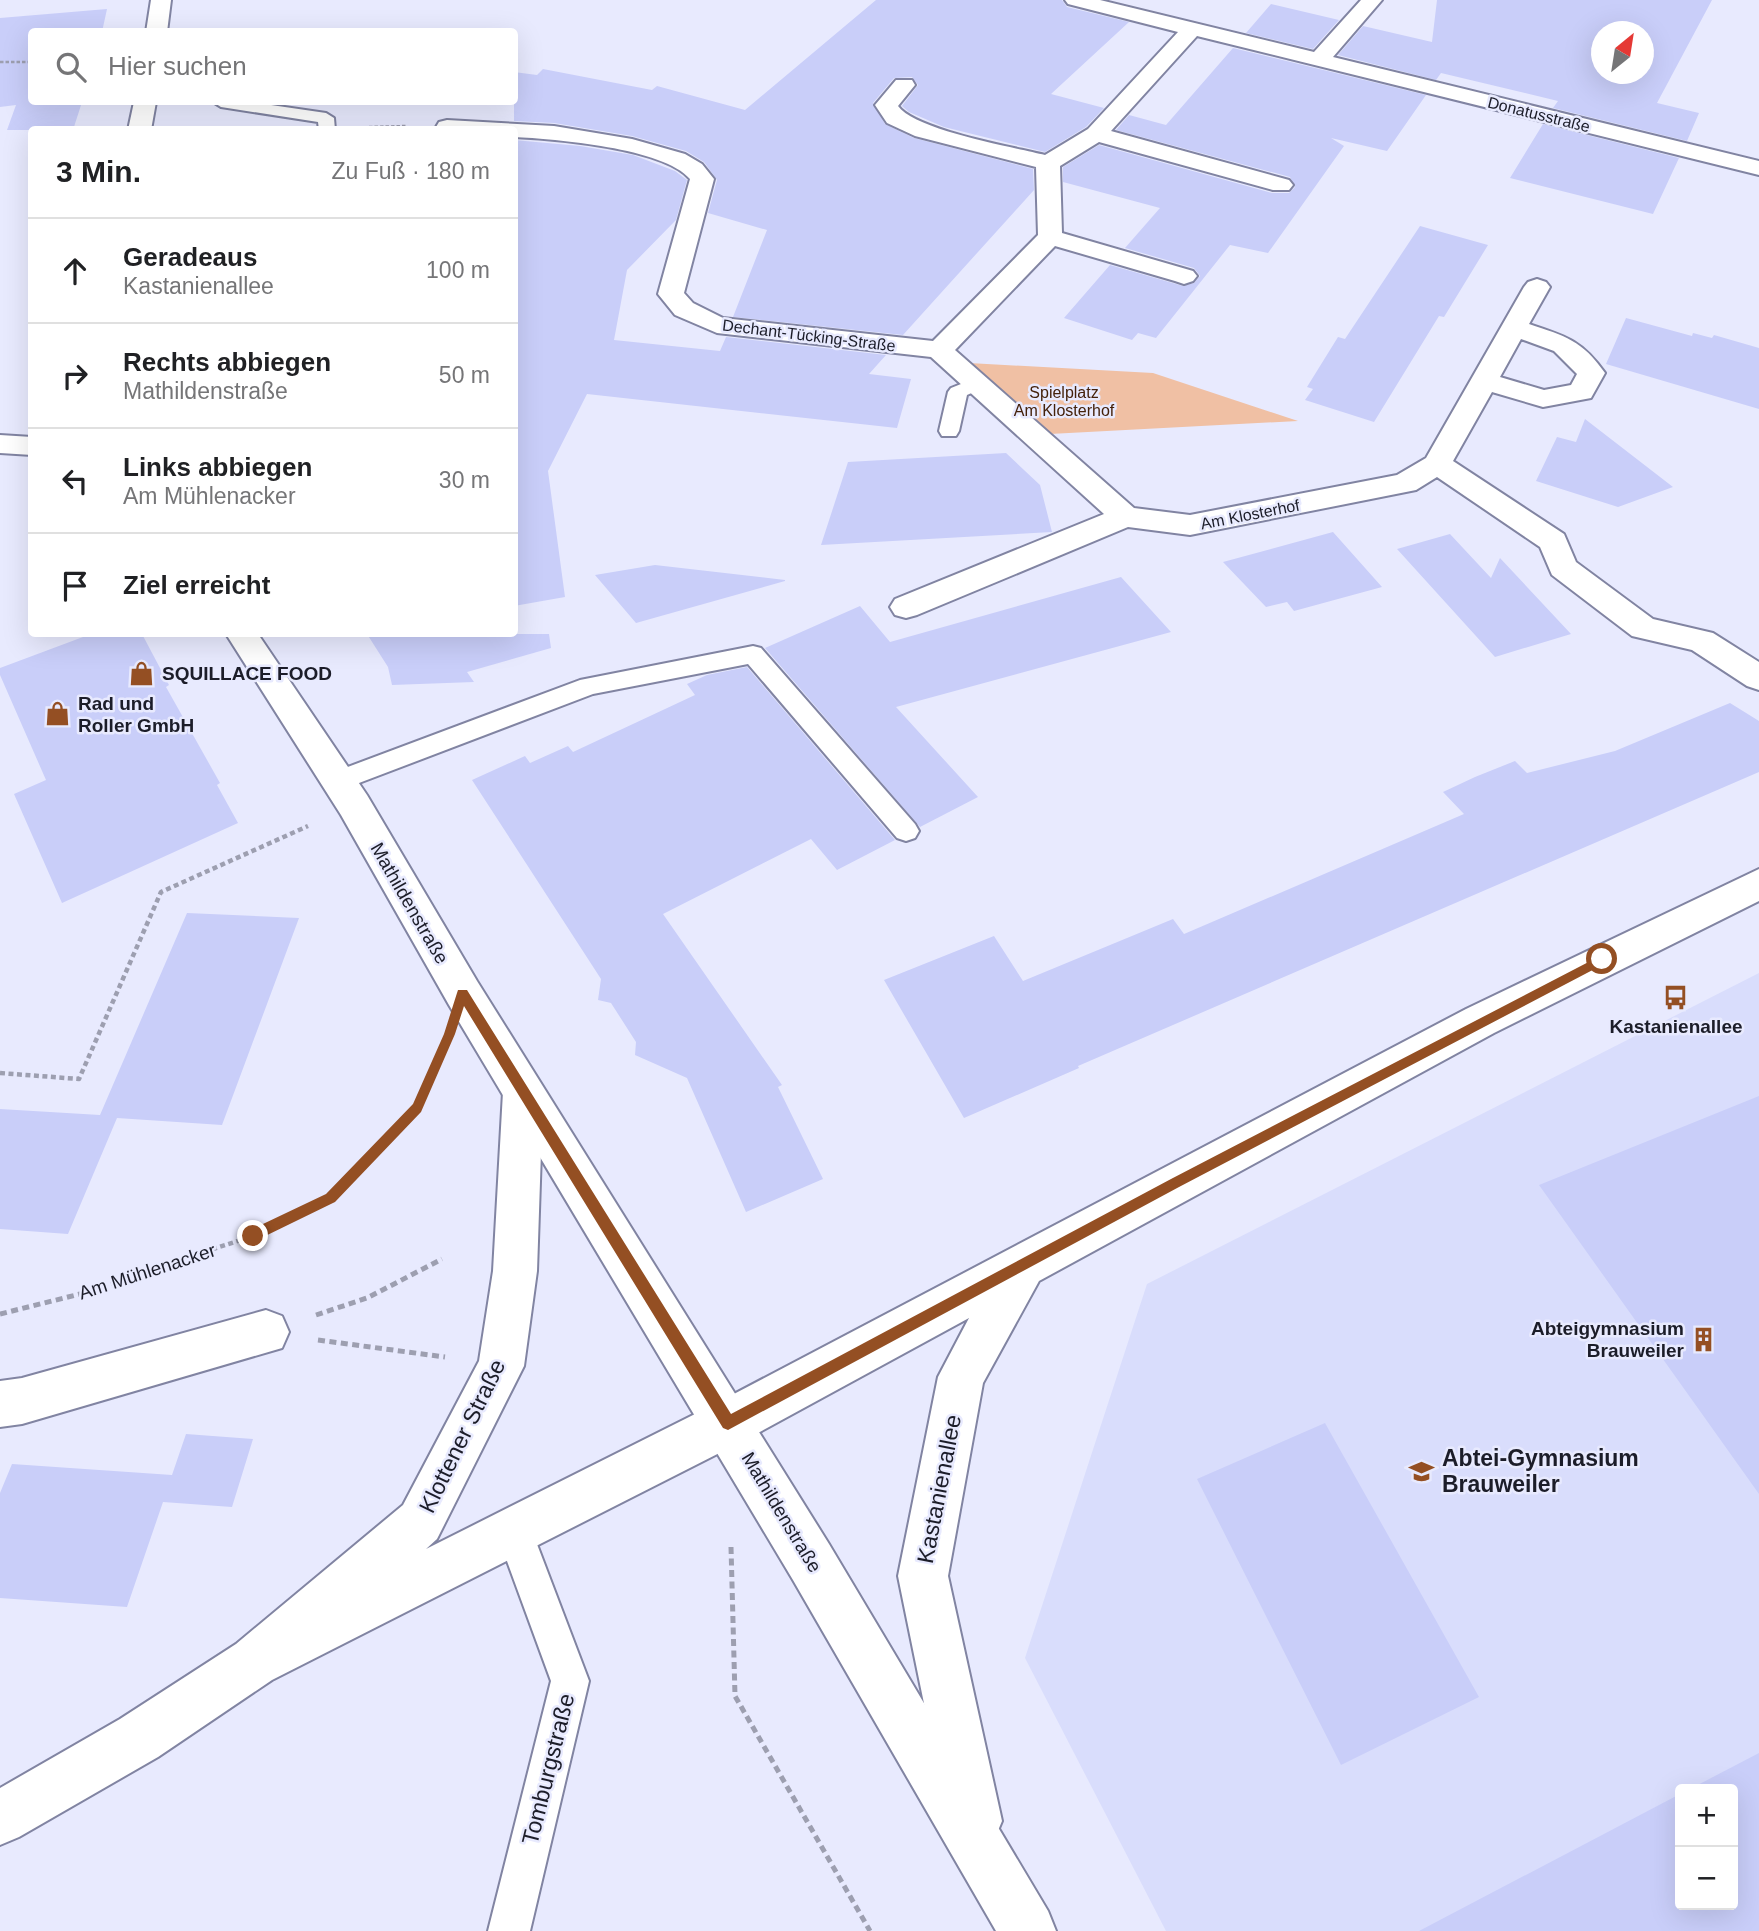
<!DOCTYPE html>
<html lang="de">
<head>
<meta charset="utf-8">
<style>
  :root { --surface:#fff; --page:#f6f6f6; --text:#202124; --muted:#757577; --line:#e0e0e0 }
  body { margin:0; font-family:Helvetica,sans-serif; background:var(--page); color:var(--text) }
  .controls { position:absolute; right:21px; bottom:21px; display:grid; overflow:hidden; border-radius:7px; box-shadow:0 7px 28px #0002 }
  .controls button { width:63px; height:63px; display:grid; place-items:center; padding:0; border:0; border-bottom:2px solid var(--line); background:var(--surface); color:var(--text); font:35px sans-serif }
  .compass { position:absolute; left:1591px; top:21px; width:63px; height:63px; border-radius:50%; background:var(--surface); box-shadow:0 7px 28px #0002; rotate:30deg }
  .stop { position:absolute; width:21px; height:21px; margin:-16px; border:5px solid #944f23; border-radius:50%; background:#fff }
  .stop.end { background:#944f23; border-color:#fff; box-shadow:0 2px 7px #0008 }
  .list { margin:0; padding:0; list-style:none }
  h2 { display:flex; justify-content:space-between; align-items:center; height:91px; margin:0; padding:0 28px; font-size:30px }
  h2 small { font-size:23px; font-weight:400; color:var(--muted) }
  .list li { display:grid; grid-template-columns:46px 1fr auto; gap:21px; align-items:center; box-sizing:border-box; height:105px; padding:0 28px; border-top:2px solid var(--line) }
  .list b { display:block; font-size:26px; white-space:nowrap }
  .list p { margin:0; font-size:23px; white-space:nowrap; color:var(--muted) }
  .list em { font-size:23px; font-style:normal; color:var(--muted) }
  .icon { flex:none; width:38px; height:38px; fill:none; stroke:currentColor; stroke-width:2; stroke-linecap:round; stroke-linejoin:round }
  .map { position:relative; flex:none; width:1759px; height:1931px; overflow:hidden }
  .search { position:absolute; background:var(--surface); box-shadow:0 7px 28px #0002; left:28px; top:28px; width:490px; height:77px; display:flex; align-items:center; gap:18px; box-sizing:border-box; padding:0 24px; border-radius:7px; color:var(--muted); font-size:26px }
  .panel { position:absolute; background:var(--surface); box-shadow:0 7px 28px #0002; left:28px; top:126px; width:490px; height:511px; border-radius:7px }
  .map>svg:first-child { display:block }
  .built { fill:#d9ddfc; fill-rule:evenodd }
  .green { fill:#f0c0a4 }
  .building { fill:#c9cef9; fill-rule:evenodd }
  .lines { fill:none; stroke-linecap:round; stroke-linejoin:round }
  .service-casing { stroke:#8184a2; stroke-width:4 }
  .minor-casing { stroke:#8184a2; stroke-width:4 }
  .tertiary-casing { stroke:#8184a2; stroke-width:4 }
  .path-far2 { stroke:#9d9fb0; stroke-width:2.5; stroke-dasharray:3.5 2; stroke-linecap:butt }
  .path-far1 { stroke:#9d9fb0; stroke-width:4.5; stroke-dasharray:5 3.5; stroke-linecap:butt }
  .path { stroke:#9d9fb0; stroke-width:5; stroke-dasharray:7 4.5; stroke-linecap:butt }
  .service { fill:#fff; fill-rule:evenodd }
  .minor { fill:#fff; fill-rule:evenodd }
  .tertiary { fill:#fff; fill-rule:evenodd }
  .route { fill:#944f23 }
  .labels { text-anchor:middle; stroke-width:5; stroke-linejoin:round; paint-order:stroke }
  .far-street-label { font-size:16px; fill:#1c1d29; stroke:#e8eafe }
  .far-park-label { font-size:16px; fill:#44210a; stroke:#e8eafe }
  .poi-label { font-size:19px; font-weight:bold; fill:#1c1d29; stroke:#e8eafe; text-anchor:start }
  .street-label { font-size:19px; fill:#1c1d29; stroke:#e8eafe }
  .near-street-label { font-size:23px; fill:#1c1d29; stroke:#e8eafe }
  .near-poi-label { font-size:23px; font-weight:bold; fill:#1c1d29; stroke:#e8eafe; text-anchor:start }
</style>
</head>
<body>
<div class="map">
<svg width="1759" height="1931" viewBox="0 0 1759 1931">
  <rect width="100%" height="100%" fill="#e8eafe"/>
  <path class="built" d="M 1759,973 L 1759,1931 L 1166,1931 L 1025,1658 L 1147,1284 ZM 1680,1789 L 1733,1789 L 1733,1905 L 1680,1905 Z"/>
  <path class="green" d="M 969,363 L 1153,373 L 1298,421 L 1050,434 Z"/>
  <path class="building" d="M 876,0 L 1062,0 L 1067,7 L 1129,22 L 1051,94 L 1104,108 L 1086,127 L 1045,152 L 944,127 L 909,112 L 902,106 L 918,85 L 912,77 L 894,78 L 873,103 L 885,124 L 914,138 L 1033,169 L 1034,190 L 903,335 L 733,317 L 767,230 L 708,213 L 717,180 L 704,162 L 686,151 L 632,136 L 554,123 L 514,121 L 514,72 L 537,75 L 543,69 L 652,90 L 657,86 L 745,110 Z
    M 1437,0 L 1712,0 L 1657,103 L 1699,113 L 1687,141 L 1553,108 L 1558,101 L 1441,73 L 1436,80 L 1338,55 L 1363,26 L 1432,42 ZM 1601,32 L 1643,32 L 1643,74 L 1601,74 Z
    M 1271,4 L 1339,20 L 1313,49 L 1246,33 Z
    M 107,9 L 102,32 L 32,32 L 32,102 L 82,102 L 73,130 L 7,130 L 16,105 L 0,107 L 0,18 Z
    M 1233,48 L 1426,95 L 1387,151 L 1331,138 L 1344,146 L 1268,253 L 1230,245 L 1156,338 L 1138,333 L 1132,340 L 1064,318 L 1110,265 L 1183,286 L 1194,283 L 1200,276 L 1194,268 L 1125,248 L 1160,208 L 1063,182 L 1063,167 L 1099,145 L 1272,193 L 1289,193 L 1295,187 L 1290,177 L 1116,130 L 1129,115 L 1166,125 Z
    M 1543,124 L 1679,158 L 1653,214 L 1510,178 Z
    M 514,140 L 580,146 L 633,155 L 675,171 L 687,180 L 676,220 L 627,270 L 614,340 L 720,351 L 726,337 L 886,355 L 869,374 L 911,379 L 897,428 L 587,394 L 548,471 L 565,597 L 514,606 Z
    M 1420,226 L 1488,245 L 1444,317 L 1439,316 L 1374,422 L 1305,400 L 1313,389 L 1307,387 L 1338,337 L 1345,339 Z
    M 1626,318 L 1692,336 L 1693,333 L 1712,338 L 1714,335 L 1759,348 L 1759,409 L 1606,364 Z
    M 1585,419 L 1673,487 L 1618,507 L 1536,481 L 1557,437 L 1576,442 Z
    M 1006,453 L 1040,485 L 1052,532 L 821,545 L 848,462 Z
    M 1333,532 L 1382,587 L 1294,611 L 1287,602 L 1266,607 L 1223,562 Z
    M 1450,534 L 1491,578 L 1500,558 L 1571,634 L 1495,657 L 1397,549 Z
    M 655,565 L 785,580 L 785,581 L 636,623 L 595,575 Z
    M 1121,577 L 1171,632 L 896,707 L 978,797 L 920,827 L 765,648 L 860,606 L 890,642 Z
    M 91,634 L 142,634 L 169,685 L 166,687 L 220,783 L 217,785 L 238,823 L 62,903 L 14,794 L 46,780 L 0,675 L 0,668 Z
    M 367,634 L 549,634 L 551,648 L 467,672 L 474,682 L 392,685 L 388,667 Z
    M 747,667 L 895,840 L 837,870 L 811,839 L 663,914 L 782,1085 L 778,1087 L 823,1179 L 746,1212 L 687,1078 L 635,1055 L 636,1042 L 611,1003 L 598,1000 L 601,979 L 472,780 L 525,756 L 530,763 L 568,746 L 573,752 L 695,695 L 687,684 L 707,675 Z
    M 1730,703 L 1759,721 L 1759,772 L 1078,1066 L 1079,1068 L 964,1118 L 884,980 L 994,936 L 1023,981 L 1173,919 L 1184,934 L 1464,814 L 1443,792 L 1475,777 L 1515,761 L 1527,773 L 1615,751 Z
    M 187,913 L 299,918 L 222,1125 L 117,1118 L 68,1234 L 0,1229 L 0,1109 L 100,1115 Z
    M 1759,1096 L 1759,1494 L 1539,1185 Z
    M 1325,1423 L 1479,1697 L 1341,1765 L 1197,1479 Z
    M 186,1434 L 253,1439 L 232,1507 L 163,1502 L 127,1607 L 0,1598 L 0,1493 L 12,1464 L 172,1475 Z
    M 1759,1753 L 1759,1931 L 1419,1931 L 1680,1794 L 1680,1905 L 1733,1905 L 1733,1789 L 1690,1789 Z"/>
  <g class="lines">
    <defs>
      <path id="service" d="M 213,102 L 250,102 L 326,113 L 334,118 L 335,130 L 319,130 L 318,122 L 221,107 Z
        M 976,378 L 983,380 L 986,384 L 983,388 L 967,395 L 959,431 L 956,436 L 942,436 L 939,431 L 948,392 L 951,388 Z
        M 753,646 L 761,648 L 915,824 L 919,831 L 915,838 L 906,841 L 897,838 L 748,664 L 593,694 L 338,791 L 329,788 L 325,781 L 329,774 L 580,680 Z
        M 514,1513 L 527,1518 L 589,1681 L 530,1931 L 488,1931 L 551,1681 L 496,1531 L 501,1518 Z"/>
      <path id="minor" d="M 1065,0 L 1100,0 L 1314,52 L 1361,0 L 1382,0 L 1333,57 L 1759,161 L 1759,175 L 1197,36 L 1111,131 L 1289,180 L 1293,185 L 1289,190 L 1273,190 L 1099,142 L 1060,166 L 1062,233 L 1193,271 L 1197,276 L 1193,281 L 1184,284 L 1175,281 L 1055,246 L 955,350 L 1134,508 L 1190,515 L 1397,475 L 1426,458 L 1524,287 L 1528,282 L 1537,279 L 1546,282 L 1550,287 L 1529,324 C 1565,336 1582,340 1605,373 L 1591,398 L 1543,407 L 1492,392 L 1453,461 L 1564,534 L 1576,562 L 1653,619 L 1713,633 L 1759,662 L 1759,690 L 1747,686 L 1692,650 L 1632,636 L 1552,575 L 1540,547 L 1437,477 L 1416,490 L 1406,492 L 1190,535 L 1128,527 L 917,615 L 906,618 L 895,615 L 890,607 L 895,599 L 1104,514 L 931,357 L 717,333 L 675,315 L 658,294 L 690,179 C 664,148 555,139 514,137 L 514,130 L 437,130 L 436,127 L 439,122 L 447,120 L 554,126 L 632,139 L 685,154 L 702,164 L 714,179 L 684,293 L 693,303 L 723,318 L 933,341 L 1038,235 L 1036,167 L 915,136 L 887,123 L 875,105 L 896,80 L 912,80 L 915,85 L 898,106 C 915,130 1013,147 1045,155 L 1088,129 L 1178,32 L 1068,4 ZM 1521,339 L 1554,351 L 1577,374 L 1571,385 L 1544,390 L 1500,377 Z
        M 0,435 L 32,437 L 32,455 L 0,453 Z
        M 1759,869 L 1759,901 L 1494,1033 L 1039,1281 L 983,1383 L 948,1576 L 1002,1821 L 994,1840 L 975,1848 L 956,1840 L 948,1821 L 898,1576 L 938,1377 L 969,1318 L 745,1440 L 272,1680 L 158,1757 L 19,1837 L 0,1845 L 0,1788 L 120,1719 L 236,1644 L 403,1505 L 479,1361 L 493,1271 L 503,1092 L 509,1079 L 523,1074 L 537,1079 L 543,1092 L 537,1271 L 524,1366 L 437,1539 L 426,1549 L 711,1406 L 1466,1009 Z
        M 266,1310 L 282,1316 L 289,1332 L 282,1348 L 22,1424 L 0,1427 L 0,1381 L 22,1378 Z"/>
      <path id="tertiary" d="M 151,0 L 171,0 L 167,32 L 146,32 Z
        M 134,102 L 156,102 L 151,130 L 128,130 Z
        M 226,634 L 258,634 L 367,795 L 477,981 L 829,1544 L 1048,1911 L 1056,1931 L 996,1931 L 793,1580 L 449,1005 L 341,815 Z"/>
    </defs>
    <use href="#service" class="service-casing"/>
    <use href="#minor" class="minor-casing"/>
    <use href="#tertiary" class="tertiary-casing"/>
    <path class="path-far2" d="M 0,62 L 32,62
      M 369,127 L 406,126"/>
    <path class="path-far1" d="M 0,1073 L 79,1079 L 161,892 L 308,826
      M 204,1252 L 253,1236 L 331,1198 L 417,1108 L 440,1054"/>
    <path class="path" d="M 0,1314 L 80,1294 L 209,1251
      M 316,1315 L 367,1298 L 442,1259
      M 318,1340 L 445,1357
      M 731,1547 L 735,1696 L 870,1931"/>
    <use href="#service" class="service"/>
    <use href="#minor" class="minor"/>
    <use href="#tertiary" class="tertiary"/>
  </g>
  <path class="route" d="M 1602,955 L 1607,959 L 1606,963 L 1179,1187 L 728,1430 L 723,1428 L 464,1006 L 455,1034 L 421,1112 L 335,1202 L 253,1242 L 246,1236 L 248,1231 L 326,1194 L 413,1104 L 444,1034 L 457,993 L 458,990 L 467,990 L 731,1414 L 1171,1179 Z"/>
  <defs>
    <symbol id="shop-bare" viewBox="-9 -9 18 18"><path d="M-5-2.5h2.3a2.7 3.5 0 0 1 5.4 0H5L5.5 6h-11ZM-1.5-2.5h3a1.5 2.3 0 0 0-3 0Z" fill="#944f23" stroke="#e8eafe" stroke-width="2.5" paint-order="stroke"/></symbol>
    <symbol id="bus-bare" viewBox="-9 -9 18 18"><path d="M-5-6H5V4H4V6H2V4H-2V6H-4V4H-5ZM-3.5-4V0h7V-4ZM-3.5 1.2v1.5H-2V1.2ZM2 1.2v1.5H3.5V1.2Z" fill="#944f23" stroke="#e8eafe" stroke-width="2.5" paint-order="stroke"/></symbol>
    <symbol id="building-bare" viewBox="-9 -9 18 18"><path d="M-4-6H4V6H1V3H-1V6H-4ZM-2.5-4.3h1.7v1.8h-1.7ZM.8-4.3h1.7v1.8H.8ZM-2.5-1h1.7V.8h-1.7ZM.8-1h1.7V.8H.8Z" fill="#944f23" stroke="#e8eafe" stroke-width="2.5" paint-order="stroke"/></symbol>
    <symbol id="school-bare" viewBox="-9 -9 18 18"><path d="M0-5L7-2L0 1L-7-2ZM-4 1L0 2.5L4 1V4Q0 6-4 4Z" fill="#944f23" stroke="#e8eafe" stroke-width="2.5" paint-order="stroke"/></symbol>
  </defs>
  <g fill-rule="evenodd">
    <use href="#shop-bare" x="124" y="656" width="35" height="35"/>
    <use href="#shop-bare" x="40" y="696" width="35" height="35"/>
    <use href="#bus-bare" x="1658" y="980" width="35" height="35"/>
    <use href="#building-bare" x="1686" y="1322" width="35" height="35"/>
    <use href="#school-bare" x="1404" y="1454" width="35" height="35"/>
  </g>
  <g class="labels">
    <g class="far-street-label">
      <text transform="translate(1539 114) rotate(14)" y="6">Donatusstraße</text>
      <text transform="translate(809 335) rotate(7)" y="6">Dechant-Tücking-Straße</text>
      <text transform="translate(1250 514) rotate(-11)" y="6">Am Klosterhof</text>
    </g>
    <g class="far-park-label">
      <text x="1064" y="398">Spielplatz<tspan x="1064" dy="18">Am Klosterhof</tspan></text>
    </g>
    <g class="poi-label">
      <text x="162" y="680">SQUILLACE FOOD</text>
      <text x="78" y="710">Rad und<tspan x="78" dy="22">Roller GmbH</tspan></text>
      <text x="1676" y="1033" text-anchor="middle">Kastanienallee</text>
      <text x="1684" y="1335" text-anchor="end">Abteigymnasium<tspan x="1684" dy="22">Brauweiler</tspan></text>
    </g>
    <g class="street-label">
      <text transform="translate(410 903) rotate(60)" y="7">Mathildenstraße</text>
      <text transform="translate(147 1271) rotate(-18)" y="7">Am Mühlenacker</text>
      <text transform="translate(782 1512) rotate(59)" y="7">Mathildenstraße</text>
    </g>
    <g class="near-street-label">
      <text transform="translate(462 1436) rotate(-64)" y="8">Klottener Straße</text>
      <text transform="translate(939 1489) rotate(-79)" y="8">Kastanienallee</text>
      <text transform="translate(548 1769) rotate(-76)" y="8">Tomburgstraße</text>
    </g>
    <g class="near-poi-label">
      <text x="1442" y="1466">Abtei-Gymnasium<tspan x="1442" dy="26">Brauweiler</tspan></text>
    </g>
  </g>
</svg>
<div class="controls">
<button>+</button>
<button>−</button>
</div>
<svg class="compass" viewBox="-18 -18 36 36"><path d="M0-13l5 13h-10z" fill="#e53935"/><path d="M0 13l5-13h-10z" fill="#757577"/></svg>
<div class="stop" style="left:1602px;top:959px"></div>
<div class="stop end" style="left:253px;top:1236px"></div>
<div class="search"><svg class="icon" aria-label="search" viewBox="0 0 24 24"><circle cx="10" cy="10" r="6"/><path d="M15 15l6 6"/></svg>Hier suchen</div>
<section class="panel">
<h2>3 Min.<small>Zu Fuß · 180 m</small></h2>
<ul class="list">
<li><svg class="icon" aria-label="ahead" viewBox="0 0 24 24"><path d="M12 20V5M6 11l6-6 6 6"/></svg><div><b>Geradeaus</b><p>Kastanienallee</p></div><em>100 m</em></li>
<li><svg class="icon" aria-label="right" viewBox="0 0 24 24"><path d="M7 20v-9h11M14 6l5 5-5 5"/></svg><div><b>Rechts abbiegen</b><p>Mathildenstraße</p></div><em>50 m</em></li>
<li><svg class="icon" aria-label="left" viewBox="0 0 24 24"><path d="M17 20v-9H6M10 6l-5 5 5 5"/></svg><div><b>Links abbiegen</b><p>Am Mühlenacker</p></div><em>30 m</em></li>
<li><svg class="icon" aria-label="arrive" viewBox="0 0 24 24"><path d="M6 21V4h12l-3 4 3 4H6"/></svg><div><b>Ziel erreicht</b></div></li>
</ul>
</section>
</div>
</body>
</html>
